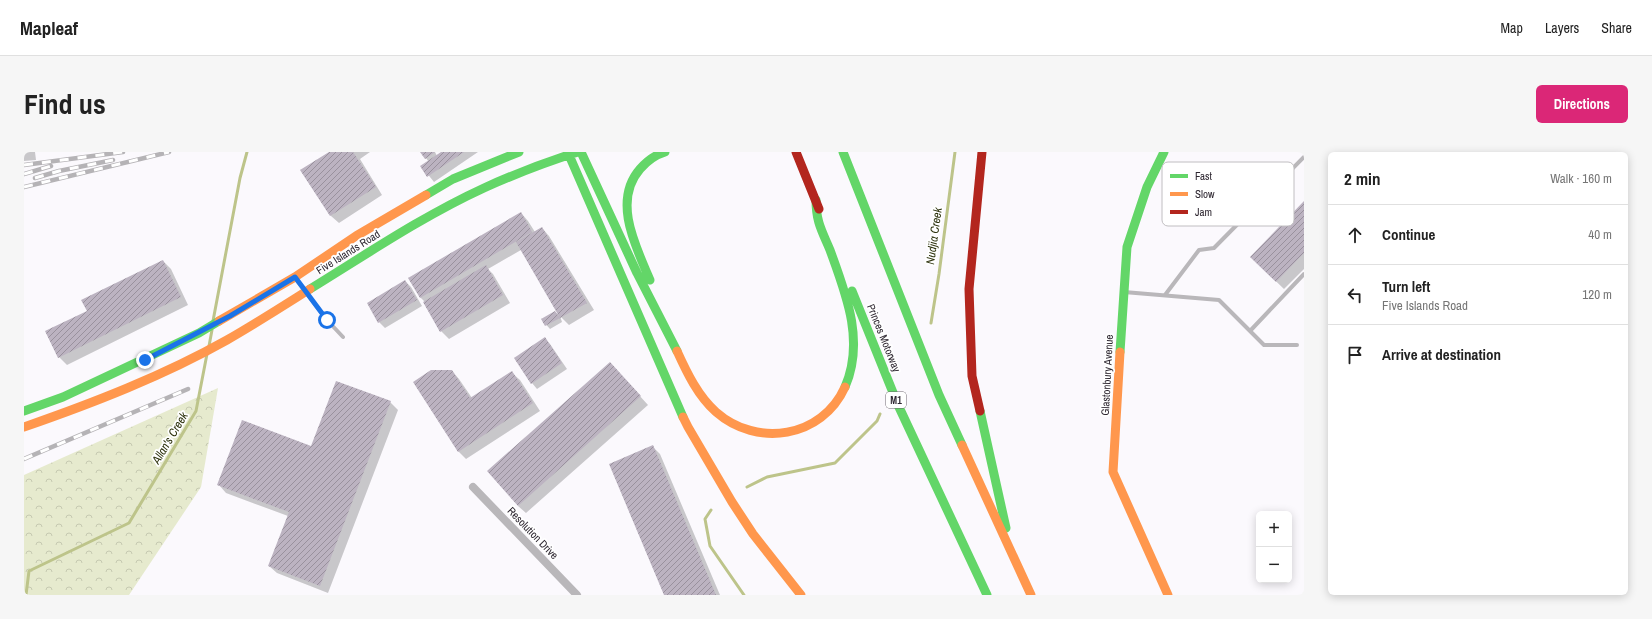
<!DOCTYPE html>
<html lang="en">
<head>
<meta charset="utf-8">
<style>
  :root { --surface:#fff; --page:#f6f6f6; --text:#222; --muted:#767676; --line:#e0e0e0; --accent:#db2777 }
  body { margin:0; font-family:"Archivo Narrow",sans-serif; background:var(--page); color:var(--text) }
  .controls { position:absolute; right:12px; bottom:12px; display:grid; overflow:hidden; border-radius:6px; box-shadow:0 2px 10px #0003 }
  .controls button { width:36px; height:36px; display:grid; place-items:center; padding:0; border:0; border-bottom:1px solid var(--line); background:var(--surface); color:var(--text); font:20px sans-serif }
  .stop { position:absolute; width:12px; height:12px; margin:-9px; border:3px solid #1a73e8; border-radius:50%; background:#fff }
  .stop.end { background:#1a73e8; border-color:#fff; box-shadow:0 1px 4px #0008 }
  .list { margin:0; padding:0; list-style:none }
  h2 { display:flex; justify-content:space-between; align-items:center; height:52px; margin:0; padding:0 16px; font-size:17px }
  h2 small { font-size:13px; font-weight:400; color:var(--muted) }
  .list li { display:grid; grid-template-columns:26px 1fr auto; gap:12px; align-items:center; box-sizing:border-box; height:60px; padding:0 16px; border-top:1px solid var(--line) }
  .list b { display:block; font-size:15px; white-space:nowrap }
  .list p { margin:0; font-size:13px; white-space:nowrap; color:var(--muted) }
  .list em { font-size:13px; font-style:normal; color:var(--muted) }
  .icon { flex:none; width:22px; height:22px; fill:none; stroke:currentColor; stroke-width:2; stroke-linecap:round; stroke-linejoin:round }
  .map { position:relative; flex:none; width:1280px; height:443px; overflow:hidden; border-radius:6px }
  header { display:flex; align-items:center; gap:24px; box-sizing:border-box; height:56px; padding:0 20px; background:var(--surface); border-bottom:1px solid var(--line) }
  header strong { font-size:19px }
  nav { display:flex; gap:22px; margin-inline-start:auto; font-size:14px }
  .intro { display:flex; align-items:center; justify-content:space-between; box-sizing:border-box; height:96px; padding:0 24px }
  h1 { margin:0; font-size:28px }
  .button { padding:10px 18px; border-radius:6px; background:var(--accent); color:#fff; font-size:14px; font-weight:700 }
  main { display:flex; gap:24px; padding:0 24px }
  aside { flex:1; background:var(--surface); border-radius:6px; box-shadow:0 2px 10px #0003 }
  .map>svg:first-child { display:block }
  .forest { fill:url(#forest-crowns) }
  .shadow { fill:#0003 }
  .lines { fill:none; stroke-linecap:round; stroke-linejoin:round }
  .stream { stroke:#bdc48a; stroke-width:3 }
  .building { fill:url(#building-hatch) }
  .lane { stroke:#b9b7ba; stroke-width:4 }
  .street { stroke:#b9b7ba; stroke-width:8 }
  .fast { stroke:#63d668; stroke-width:9 }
  .slow { stroke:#ff974d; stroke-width:9 }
  .jam { stroke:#b3261e; stroke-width:9 }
  .rail-casing { stroke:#b5b3b6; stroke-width:4.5 }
  .rail { stroke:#fff; stroke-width:3; stroke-dasharray:9; stroke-linecap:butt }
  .route { stroke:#1a73e8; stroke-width:5 }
  .labels { text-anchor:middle; stroke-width:3.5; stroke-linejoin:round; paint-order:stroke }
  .shield { fill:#fff; stroke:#6c676e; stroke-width:1 }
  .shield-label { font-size:10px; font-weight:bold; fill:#2d2630 }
  .street-label { font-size:11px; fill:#2d2630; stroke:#fff }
  .water-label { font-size:12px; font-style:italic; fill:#2c310c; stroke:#fff }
  .key { fill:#fff; stroke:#c0bec1; stroke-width:1 }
  .key-label { font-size:11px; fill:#2d2630 }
</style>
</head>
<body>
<header>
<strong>Mapleaf</strong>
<nav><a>Map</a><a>Layers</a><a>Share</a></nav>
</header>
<div class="intro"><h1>Find us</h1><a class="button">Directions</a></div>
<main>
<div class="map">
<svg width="1280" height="443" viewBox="0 0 1280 443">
  <defs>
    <pattern id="forest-crowns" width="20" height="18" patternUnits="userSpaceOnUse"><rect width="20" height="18" fill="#e6eace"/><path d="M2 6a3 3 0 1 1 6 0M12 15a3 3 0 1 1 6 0" fill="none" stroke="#c6c9b1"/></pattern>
    <pattern id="building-hatch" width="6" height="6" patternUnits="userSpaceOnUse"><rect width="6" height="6" fill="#bcb3c1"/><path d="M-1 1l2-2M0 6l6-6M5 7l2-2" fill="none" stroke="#99919d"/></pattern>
  </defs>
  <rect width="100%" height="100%" fill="#fbf9fd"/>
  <path class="forest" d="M 194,236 L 177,335 L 105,443 L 0,443 L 0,323 Z"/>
  <path class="shadow" d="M 0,0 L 11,0 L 12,8 L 0,9 Z
    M 306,0 L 346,0 L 336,7 L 358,43 L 315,71 L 307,64 L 278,19 Z
    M 397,0 L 411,0 L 413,4 L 419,0 L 454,0 L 410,30 L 398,15 L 405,10 Z
    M 1280,51 L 1280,117 L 1260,137 L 1227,105 Z
    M 497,61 L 504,69 L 511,80 L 518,76 L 525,84 L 570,158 L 545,173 L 536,164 L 538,170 L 526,177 L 518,168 L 531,160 L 536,164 L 497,98 L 464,117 L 469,122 L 486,151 L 425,187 L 417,179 L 401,150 L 396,145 Z
    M 139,109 L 147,117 L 164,153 L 43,213 L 35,205 L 64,159 Z
    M 381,129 L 387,135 L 398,154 L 361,176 L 355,170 Z
    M 521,187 L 526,192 L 543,217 L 513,237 L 508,231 Z
    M 586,211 L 624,253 L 502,361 L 494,354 Z
    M 428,219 L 435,227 L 448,246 L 488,221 L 496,228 L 516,259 L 442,307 L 434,299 Z
    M 366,250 L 374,258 L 304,441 L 253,421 L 245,414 L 264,364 L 202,341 L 195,333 L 288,296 Z
    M 629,295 L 636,302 L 696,443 L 642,443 Z"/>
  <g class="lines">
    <path class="stream" d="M 189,169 L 216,26 L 223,0
      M 907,171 L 915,122 L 931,0
      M 185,194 L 188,178
      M 723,335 L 743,325 L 811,311 L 853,269 L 856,262
      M 687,358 L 681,367 L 686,394 L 720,443
      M 2,443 L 5,419 L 105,371 L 172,259 L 183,202"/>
  </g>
  <path class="building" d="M 305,0 L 329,0 L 352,35 L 306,64 L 276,18 Z
    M 396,0 L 411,0 L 401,7 Z
    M 417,0 L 440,0 L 403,25 L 396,14 Z
    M 1280,49 L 1280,101 L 1252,130 L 1226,105 Z
    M 497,60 L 508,80 L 396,146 L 384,126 Z
    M 518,75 L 563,151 L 536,166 L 492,90 Z
    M 139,108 L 157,145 L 34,206 L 21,179 L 63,159 L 57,148 Z
    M 462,113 L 479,143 L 416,180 L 399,150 Z
    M 381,128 L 393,148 L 354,171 L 343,151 Z
    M 531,159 L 536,166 L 521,174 L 517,167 Z
    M 521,185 L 538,211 L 507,232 L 490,206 Z
    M 586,210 L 617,244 L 494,354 L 463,319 Z
    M 407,218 L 428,218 L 446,246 L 488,219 L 509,251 L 434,300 L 389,230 Z
    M 312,229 L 367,249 L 296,434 L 244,414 L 265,360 L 193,333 L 218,268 L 287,294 Z
    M 629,293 L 692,443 L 640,443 L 585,312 Z"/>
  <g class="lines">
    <path class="lane" d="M 271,126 L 303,168 L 319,185
      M 1100,140 L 1195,148 L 1240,193 L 1273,193
      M 1141,143 L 1175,98 L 1190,96 L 1280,5
      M 1226,179 L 1280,122"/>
    <path class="street" d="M 449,335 L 553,443"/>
    <path class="fast" d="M 557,0 L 613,121 L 653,199
      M 819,0 L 915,243 L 938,293
      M 545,3 L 659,265
      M 402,43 L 429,27 L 495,0
      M 792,48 C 792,70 798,79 806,98 C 822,142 841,189 821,235
      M 626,128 C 612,95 588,49 616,17 C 623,9 631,3 641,0
      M 286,137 C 343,102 399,64 460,36 C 491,22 522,10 554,0
      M 828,139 L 874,253 L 963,443
      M 1096,200 L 1103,95 L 1123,35 L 1140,0
      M 0,259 L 39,245 L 175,181 L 195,169
      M 956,259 L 982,376"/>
    <path class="slow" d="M 195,169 L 271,125 L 332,84 L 402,43
      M 653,199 C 663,221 674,244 692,260 C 733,296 798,286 821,235
      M 1096,200 L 1089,320 L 1144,443
      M 659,265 L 664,275 L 708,350 L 729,382 L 777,443
      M 0,275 C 69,251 139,224 203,188 C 231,172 259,154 286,137
      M 938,293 L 1007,443"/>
    <path class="jam" d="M 772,0 L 795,57
      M 956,259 L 948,224 L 945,137 L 958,0"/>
    <defs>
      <path id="rail" d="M 0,13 L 99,0
        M 0,22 L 27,14
        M 11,26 L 35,19 L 89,8
        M 0,35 L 145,0
        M 0,307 L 164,237"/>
    </defs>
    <use href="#rail" class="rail-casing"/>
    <use href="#rail" class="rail"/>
  </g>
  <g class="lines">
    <path class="route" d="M 121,208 L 206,164 L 271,125 L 303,168"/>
  </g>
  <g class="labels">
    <rect class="shield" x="862" y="240" width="20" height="16" rx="3"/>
    <g class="shield-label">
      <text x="872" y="252">M1</text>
    </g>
    <g class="street-label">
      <text transform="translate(324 100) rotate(-32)" y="4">Five Islands Road</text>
      <text transform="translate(860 186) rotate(68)" y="4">Princes Motorway</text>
      <text transform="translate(1083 223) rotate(-87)" y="4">Glastonbury Avenue</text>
      <text transform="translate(509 381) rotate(46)" y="4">Resolution Drive</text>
    </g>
    <g class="water-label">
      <text transform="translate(910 84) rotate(-82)" y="4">Nudjia Creek</text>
      <text transform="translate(146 286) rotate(-59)" y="4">Allan's Creek</text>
    </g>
  </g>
  <rect x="1138" y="10" width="132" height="64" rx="6" class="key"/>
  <rect x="1146" y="22" width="18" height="4" fill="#63d668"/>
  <rect x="1146" y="40" width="18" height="4" fill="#ff974d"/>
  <rect x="1146" y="58" width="18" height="4" fill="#b3261e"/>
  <g class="key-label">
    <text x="1171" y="28">Fast</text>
    <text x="1171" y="46">Slow</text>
    <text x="1171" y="64">Jam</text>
  </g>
</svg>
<div class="controls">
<button>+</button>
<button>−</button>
</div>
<div class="stop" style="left:303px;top:168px"></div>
<div class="stop end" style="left:121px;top:208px"></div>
</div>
<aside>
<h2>2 min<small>Walk · 160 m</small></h2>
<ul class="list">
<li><svg class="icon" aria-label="ahead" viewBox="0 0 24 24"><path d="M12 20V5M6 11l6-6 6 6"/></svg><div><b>Continue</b></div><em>40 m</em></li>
<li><svg class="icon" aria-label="left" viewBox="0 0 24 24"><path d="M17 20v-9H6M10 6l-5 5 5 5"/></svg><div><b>Turn left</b><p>Five Islands Road</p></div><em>120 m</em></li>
<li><svg class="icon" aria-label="arrive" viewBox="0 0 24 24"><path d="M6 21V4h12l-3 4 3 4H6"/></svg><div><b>Arrive at destination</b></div></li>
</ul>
</aside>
</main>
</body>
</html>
